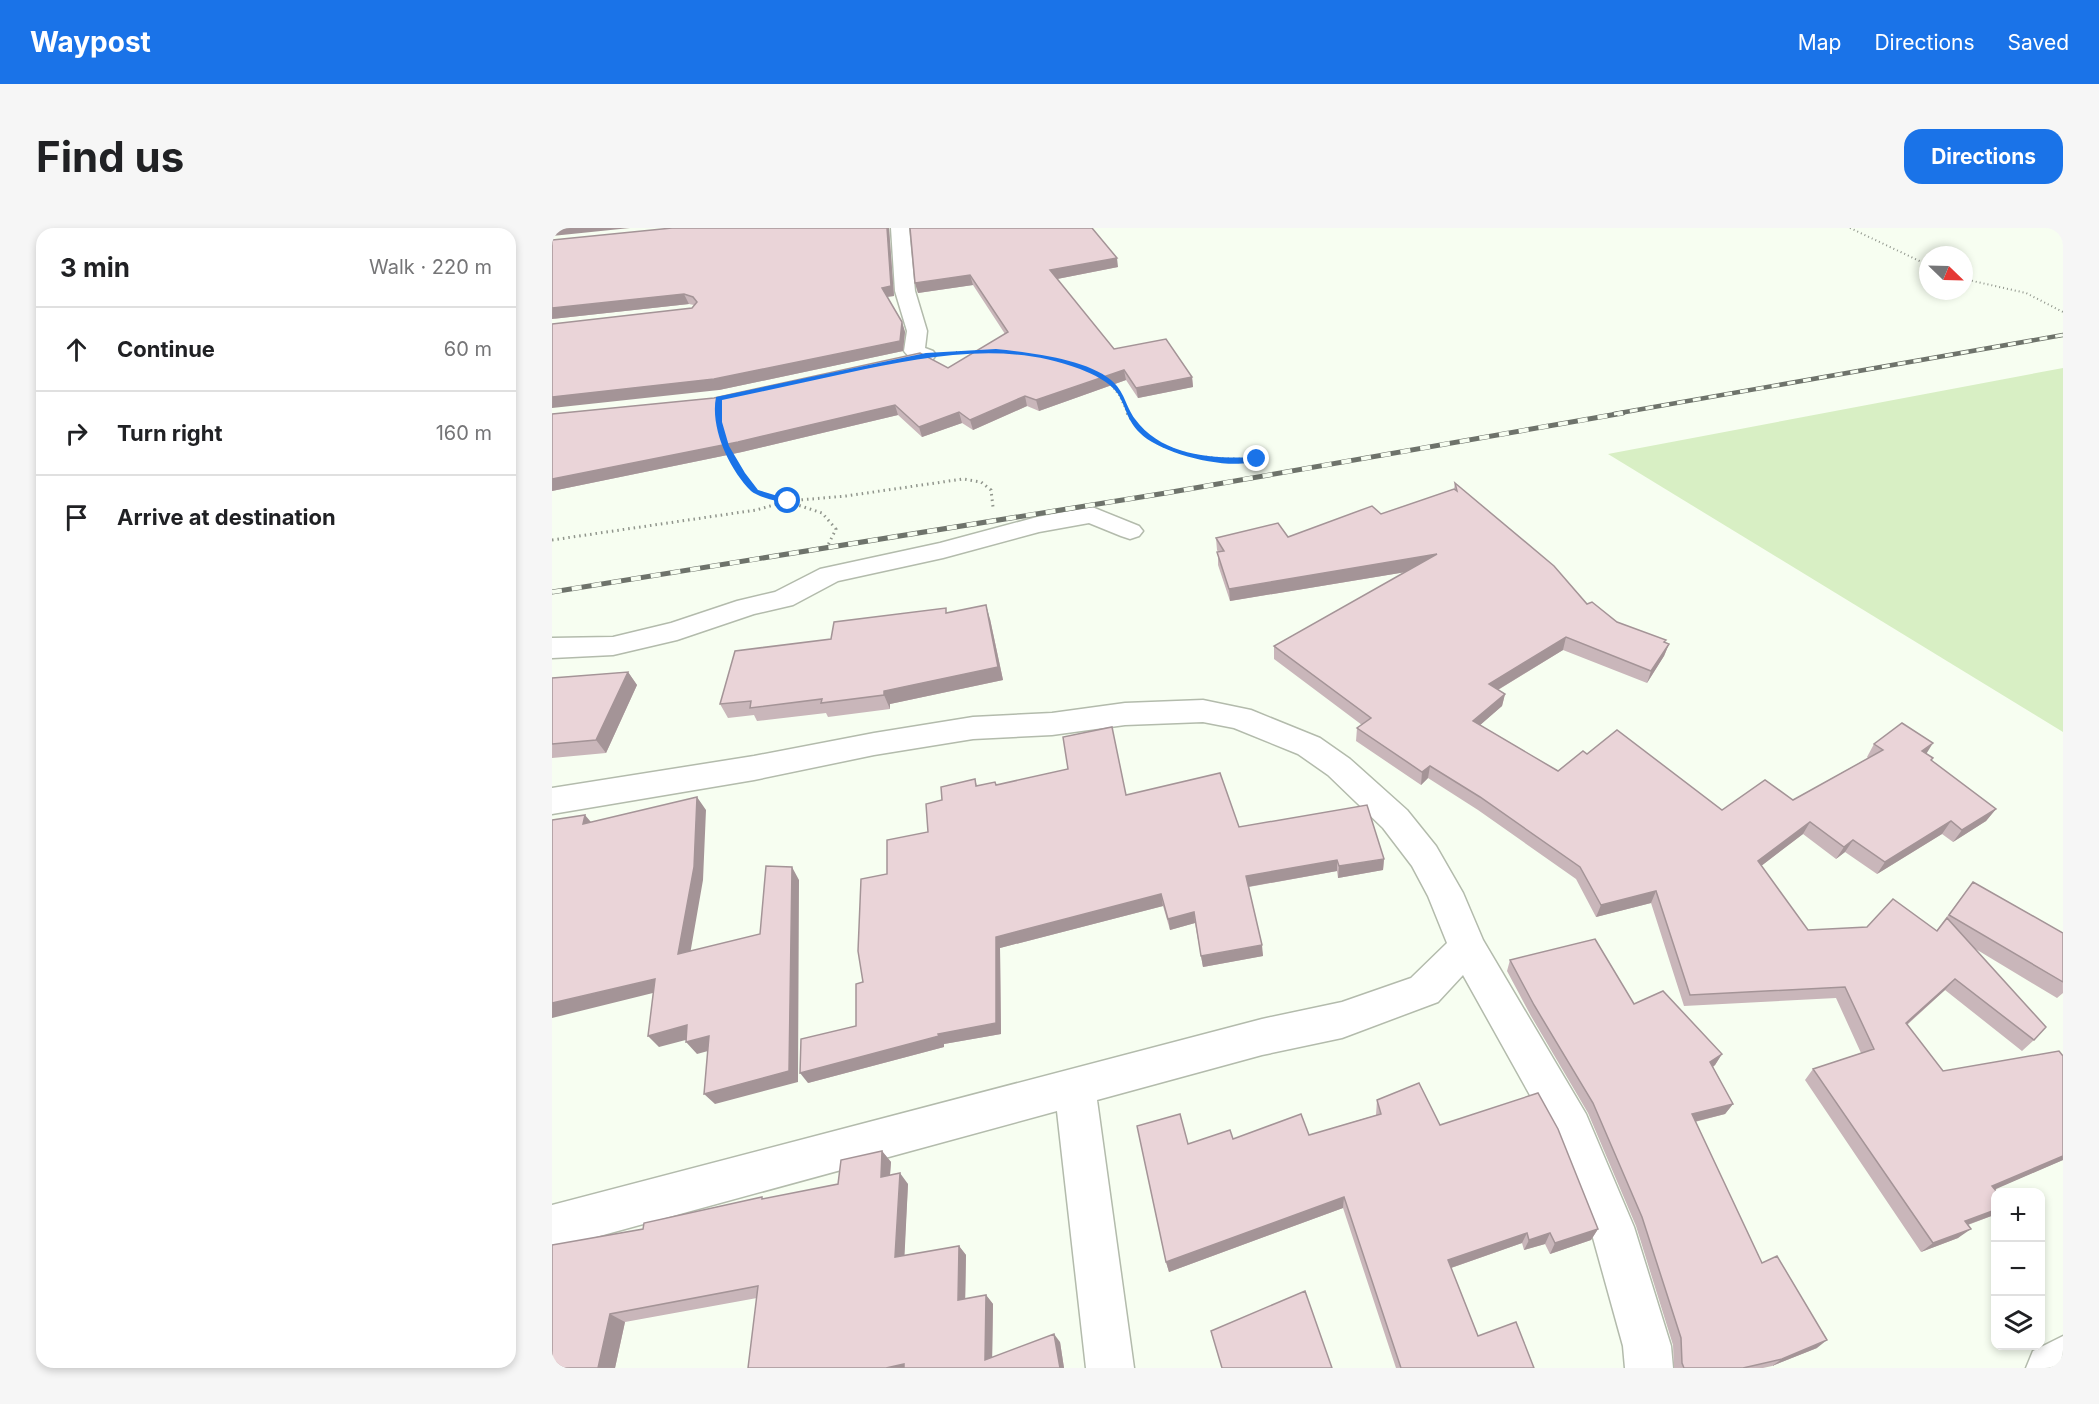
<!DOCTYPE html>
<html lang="en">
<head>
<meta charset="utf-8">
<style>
  :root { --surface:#fff; --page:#f6f6f6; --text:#202124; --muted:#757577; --line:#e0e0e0; --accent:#1a73e8 }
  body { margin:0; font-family:Inter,sans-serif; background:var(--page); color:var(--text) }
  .controls { position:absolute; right:18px; bottom:18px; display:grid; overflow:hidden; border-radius:12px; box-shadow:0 3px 9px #0003 }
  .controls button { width:54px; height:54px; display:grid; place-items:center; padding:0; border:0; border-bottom:2px solid var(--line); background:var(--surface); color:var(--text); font:30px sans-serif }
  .compass { position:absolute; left:1367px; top:18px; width:54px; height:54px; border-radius:50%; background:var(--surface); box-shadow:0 3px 9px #0003; rotate:113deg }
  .stop { position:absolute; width:18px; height:18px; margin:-14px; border:4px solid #1a73e8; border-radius:50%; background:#fff }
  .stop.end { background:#1a73e8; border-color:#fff; box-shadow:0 2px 6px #0008 }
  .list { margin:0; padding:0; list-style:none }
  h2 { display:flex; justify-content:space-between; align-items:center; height:78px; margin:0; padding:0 24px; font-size:26px }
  h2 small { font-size:20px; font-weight:400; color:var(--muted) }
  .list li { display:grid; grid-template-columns:39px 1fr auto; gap:18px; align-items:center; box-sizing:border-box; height:84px; padding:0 24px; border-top:2px solid var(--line) }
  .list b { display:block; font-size:22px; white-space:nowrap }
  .list em { font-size:20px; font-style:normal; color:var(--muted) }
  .icon { flex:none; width:33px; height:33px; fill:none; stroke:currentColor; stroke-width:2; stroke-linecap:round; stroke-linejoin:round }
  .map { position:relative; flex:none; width:1511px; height:1140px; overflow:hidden; border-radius:18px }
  header { display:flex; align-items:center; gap:36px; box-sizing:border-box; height:84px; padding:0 30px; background:var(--accent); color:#fff }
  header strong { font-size:28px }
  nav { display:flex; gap:33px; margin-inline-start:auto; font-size:21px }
  .intro { display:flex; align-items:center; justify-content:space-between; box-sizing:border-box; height:144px; padding:0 36px }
  h1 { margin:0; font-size:42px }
  .button { padding:15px 27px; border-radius:18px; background:var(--accent); color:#fff; font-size:21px; font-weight:700 }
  main { display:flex; gap:36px; padding:0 36px }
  aside { flex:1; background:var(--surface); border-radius:18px; box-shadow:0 3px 9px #0003 }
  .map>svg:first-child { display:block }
  .green { fill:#d8efc4 }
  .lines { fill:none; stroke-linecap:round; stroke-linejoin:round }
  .minor-casing { stroke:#b3bbac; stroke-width:3 }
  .path-far1 { stroke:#90958c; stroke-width:2; stroke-dasharray:1 3; stroke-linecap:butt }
  .path { stroke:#90958c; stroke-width:3; stroke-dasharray:1.5 4; stroke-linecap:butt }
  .minor { fill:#fff; fill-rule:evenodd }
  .rail-far1-casing { stroke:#6e736b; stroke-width:4.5 }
  .rail-casing { stroke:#6e736b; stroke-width:5 }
  .rail-far1 { stroke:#f7fef1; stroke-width:3; stroke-dasharray:8; stroke-linecap:butt }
  .rail { stroke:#f7fef1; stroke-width:4; stroke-dasharray:10; stroke-linecap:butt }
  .wall { fill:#c9b6ba }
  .shaded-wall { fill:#a49497 }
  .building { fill:#ead4d8; stroke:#a49497; stroke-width:1.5 }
  .route { fill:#1a73e8 }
</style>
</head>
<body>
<header>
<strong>Waypost</strong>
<nav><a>Map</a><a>Directions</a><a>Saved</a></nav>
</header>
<div class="intro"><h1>Find us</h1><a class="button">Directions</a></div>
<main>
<aside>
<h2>3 min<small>Walk · 220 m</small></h2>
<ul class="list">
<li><svg class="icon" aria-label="ahead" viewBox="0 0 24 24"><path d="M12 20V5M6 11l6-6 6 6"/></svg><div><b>Continue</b></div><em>60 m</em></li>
<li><svg class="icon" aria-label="right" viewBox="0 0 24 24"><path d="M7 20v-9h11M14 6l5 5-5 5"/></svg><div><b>Turn right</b></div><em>160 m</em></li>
<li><svg class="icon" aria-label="arrive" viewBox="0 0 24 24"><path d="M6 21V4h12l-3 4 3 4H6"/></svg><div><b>Arrive at destination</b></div></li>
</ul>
</aside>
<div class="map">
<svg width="1511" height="1140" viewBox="0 0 1511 1140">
  <rect width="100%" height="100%" fill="#f7fef1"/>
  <path class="green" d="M 1511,140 L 1511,504 L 1056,226 Z"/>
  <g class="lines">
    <defs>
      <path id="minor" d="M 339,0 L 357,0 L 363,63 L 375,103 L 373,120 L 381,123 L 384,127 L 381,131 C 372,134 358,132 352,123 L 355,103 L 343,63 Z
        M 540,279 L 587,298 L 591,303 L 587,308 L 578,311 L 569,308 L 537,295 L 487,304 L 391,330 L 286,353 L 241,377 L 202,386 L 125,412 L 61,427 L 0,430 L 0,410 L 61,409 L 119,395 L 185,373 L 223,364 L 268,341 L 388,315 L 485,289 Z
        M 651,472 L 699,482 L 768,510 L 798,531 L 855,582 L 884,618 L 911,665 L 931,712 L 1034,886 L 1082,999 L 1119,1118 L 1121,1140 L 1073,1140 L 1071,1118 L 1038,999 L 1003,912 L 911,747 L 886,774 L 790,810 L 710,827 L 545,872 L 582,1140 L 534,1140 L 505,883 L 0,1021 L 0,977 L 710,791 L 790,774 L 859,750 L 895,715 L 876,668 L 860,638 L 831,600 L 776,547 L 746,526 L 682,500 L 651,494 L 573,497 L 500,507 L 421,511 L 322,527 L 202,552 L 0,586 L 0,560 L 202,528 L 322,505 L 421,489 L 500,485 L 573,475 Z
        M 1511,1108 L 1511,1140 L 1474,1140 L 1481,1123 Z"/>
    </defs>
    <use href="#minor" class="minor-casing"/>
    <path class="path-far1" d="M 1298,0 L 1376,37
      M 1412,51 L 1474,65 L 1511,84
      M 404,124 L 426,124
      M 557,154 L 567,167 L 576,186"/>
    <path class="path" d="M 575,185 C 602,230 658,232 705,231
      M 177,224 L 203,263 L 270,285 L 284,301 L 276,317
      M 0,312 L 204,282 L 236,273 L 294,268 L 411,251 L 429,254 L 439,262 L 441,279"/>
    <use href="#minor" class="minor"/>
    <defs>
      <path id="rail-far1" d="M 1062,186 L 1511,107"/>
      <path id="rail" d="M 0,364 L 614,265 L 1071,185"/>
    </defs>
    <use href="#rail-far1" class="rail-far1-casing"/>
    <use href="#rail" class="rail-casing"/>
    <use href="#rail-far1" class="rail-far1"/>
    <use href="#rail" class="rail"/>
  </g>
  <path class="wall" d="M 337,0 L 342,68 L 335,69 L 350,94 L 353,104 L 351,123 L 167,162 L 140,80 L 142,77 L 137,76 L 0,91 Z
    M 358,0 L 566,39 L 505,51 L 562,121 L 640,149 L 641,159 L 586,170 L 574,152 L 487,183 L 475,178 L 421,202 L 410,195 L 370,209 L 346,187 L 190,224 L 0,263 L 0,186 L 162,170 L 396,140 L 453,106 L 421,57 L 366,65 L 363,55 Z
    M 903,255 L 1035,376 L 1065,394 L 1117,416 L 1112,428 L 1095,455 L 1011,422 L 946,462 L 953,466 L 950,478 L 928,497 L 1006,543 L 1035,526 L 1170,582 L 1241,572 L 1316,530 L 1315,529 L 1322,516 L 1374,526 L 1379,533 L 1444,581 L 1434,593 L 1401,614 L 1390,606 L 1325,646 L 1293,624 L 1284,631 L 1251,606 L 1209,638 L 1256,702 L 1384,703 L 1421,654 L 1511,705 L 1511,765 L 1505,770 L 1422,720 L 1482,812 L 1470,823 L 1393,762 L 1355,797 L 1391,843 L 1511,828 L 1511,932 L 1442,961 L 1442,987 L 1416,997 L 1406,1010 L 1369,1024 L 1253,852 L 1261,841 L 1309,825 L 1284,770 L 1132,778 L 1099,675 L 1044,689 L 1024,651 L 926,582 L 876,550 L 869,557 L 804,513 L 805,500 L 810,497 L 722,431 L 722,418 L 854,344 L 678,373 L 666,337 L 666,324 L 665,322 L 664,310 L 736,309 L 829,286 L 902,261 Z
    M 396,385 L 438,391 L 451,452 L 338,476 L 338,481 L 276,489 L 274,485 L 205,493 L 202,487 L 176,490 L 168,476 L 279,411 Z
    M 76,444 L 85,457 L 54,525 L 0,530 L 0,450 Z
    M 423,551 L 425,558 L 444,557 L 574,567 L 687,599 L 832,631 L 831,642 L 786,650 L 785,643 L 697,659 L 711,728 L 651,739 L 643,695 L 618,702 L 611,678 L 448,720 L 449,806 L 392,816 L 392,819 L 256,855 L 304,798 L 311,754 L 335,646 L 376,604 L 390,572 Z
    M 958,732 L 1082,776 L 1170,826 L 1163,837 L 1161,839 L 1181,876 L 1173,886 L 1143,894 L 1210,1035 L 1265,1120 L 1220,1138 L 1211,1140 L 1122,1140 L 1121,1117 L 1084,998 L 1036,885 L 979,788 L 955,743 Z
    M 825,872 L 888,897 L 1046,1001 L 1039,1012 L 998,1026 L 993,1016 L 972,1022 L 970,1015 L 899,1040 L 926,1108 L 982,1140 L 844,1140 L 791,980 L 617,1044 L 614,1034 L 636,916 L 681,911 L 757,907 L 824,887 Z
    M 330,923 L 339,934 L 338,947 L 356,956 L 352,1028 L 407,1018 L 414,1027 L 413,1071 L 434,1067 L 441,1076 L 440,1129 L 508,1114 L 512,1140 L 196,1140 L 205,1070 L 73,1094 L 63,1140 L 0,1140 L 91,1001 L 212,971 L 286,956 Z"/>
  <path class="shaded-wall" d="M 0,0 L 78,0 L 0,8 Z
    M 335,0 L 337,0 L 342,68 L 333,69 L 330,60 Z
    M 565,30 L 566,39 L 500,52 L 498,42 Z
    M 418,47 L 421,57 L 366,65 L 363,55 Z
    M 132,66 L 137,76 L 0,91 L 0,80 Z
    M 350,94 L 353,104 L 351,123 L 167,162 L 0,180 L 0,169 Z
    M 572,142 L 574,152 L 487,183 L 484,172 Z
    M 640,149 L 641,159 L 586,170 L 584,160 Z
    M 473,168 L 475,178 L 421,202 L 418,192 Z
    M 343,177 L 346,187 L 190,224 L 0,263 L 0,251 Z
    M 407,184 L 410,195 L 370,209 L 367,199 Z
    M 885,326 L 884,339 L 678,373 L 677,361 Z
    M 434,377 L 438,391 L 451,452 L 338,476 L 338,481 L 332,467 L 332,463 Z
    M 1014,409 L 1011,422 L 934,469 L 937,456 Z
    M 1117,416 L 1112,428 L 1095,455 L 1099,443 Z
    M 76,444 L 85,457 L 54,525 L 44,512 Z
    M 953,466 L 950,478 L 919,505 L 921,493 Z
    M 1381,515 L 1373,528 L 1370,523 Z
    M 878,538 L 876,550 L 869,557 L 870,544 Z
    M 145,569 L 154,582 L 151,652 L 136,738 L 126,726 Z
    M 1444,581 L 1434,593 L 1401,614 L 1410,602 Z
    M 33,587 L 44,600 L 31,596 Z
    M 1399,593 L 1390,606 L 1325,646 L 1333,634 Z
    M 1258,594 L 1251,606 L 1200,645 L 1206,633 Z
    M 1301,612 L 1293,624 L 1284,631 L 1292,619 Z
    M 832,631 L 831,642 L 786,650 L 787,638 Z
    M 785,632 L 785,643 L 695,659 L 694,648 Z
    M 240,639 L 247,652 L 246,854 L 163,876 L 152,866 Z
    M 1104,663 L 1099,675 L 1044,689 L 1049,677 Z
    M 609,666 L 611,678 L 448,720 L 449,806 L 392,816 L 392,819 L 256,855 L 248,845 L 386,806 L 444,709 Z
    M 642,684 L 643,695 L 618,702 L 616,691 Z
    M 710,717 L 711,728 L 651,739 L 649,728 Z
    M 103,751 L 113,762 L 0,790 L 0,775 Z
    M 1403,751 L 1393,762 L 1344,806 L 1354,795 Z
    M 135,797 L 145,809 L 107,819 L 96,808 Z
    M 157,808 L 167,820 L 145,826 L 134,814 Z
    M 1170,826 L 1163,837 L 1152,845 L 1158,834 Z
    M 1181,876 L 1173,886 L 1133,896 L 1140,886 Z
    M 330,923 L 339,934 L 337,959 L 329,949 Z
    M 1511,928 L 1511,932 L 1428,968 L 1440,958 Z
    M 348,945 L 356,956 L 352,1038 L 343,1029 Z
    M 792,969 L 791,980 L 617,1044 L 614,1034 Z
    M 1443,982 L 1443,986 L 1442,987 L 1401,1002 L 1413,993 Z
    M 1046,1001 L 1039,1012 L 998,1026 L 1003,1015 Z
    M 1419,1001 L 1406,1010 L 1369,1024 L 1381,1015 Z
    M 975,1005 L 970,1015 L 893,1042 L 896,1032 Z
    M 998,1005 L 993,1016 L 972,1022 L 977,1012 Z
    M 407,1018 L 414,1027 L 413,1081 L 406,1072 Z
    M 434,1067 L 441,1076 L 440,1139 L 433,1132 Z
    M 58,1086 L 73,1094 L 63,1140 L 46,1140 Z
    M 502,1106 L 508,1114 L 512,1140 L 508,1140 Z
    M 1275,1112 L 1265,1120 L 1220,1138 L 1230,1131 Z
    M 352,1136 L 357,1140 L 334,1140 Z"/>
  <path class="building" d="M 120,0 L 335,0 L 339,58 L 330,60 L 350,94 L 348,113 L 162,151 L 0,169 L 0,96 L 140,80 L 145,74 L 141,69 L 132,66 L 0,80 L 0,12 Z
    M 358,0 L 540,0 L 565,30 L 498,42 L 562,121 L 614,111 L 640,149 L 584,160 L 572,142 L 484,172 L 473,168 L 418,192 L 407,184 L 367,199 L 343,177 L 186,214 L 0,251 L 0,186 L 162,170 L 368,125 L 396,140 L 456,104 L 418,47 L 363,55 Z
    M 903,255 L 1002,338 L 1035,376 L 1040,374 L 1065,394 L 1114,412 L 1112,414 L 1117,416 L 1099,443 L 1014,409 L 937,456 L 953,466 L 921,493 L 1006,543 L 1031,523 L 1035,526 L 1065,502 L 1170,582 L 1213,552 L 1241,572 L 1331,522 L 1322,516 L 1350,495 L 1381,515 L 1370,523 L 1381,530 L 1379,532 L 1444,581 L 1410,602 L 1399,593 L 1333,634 L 1301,612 L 1292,619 L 1258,594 L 1206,633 L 1256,702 L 1315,699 L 1341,671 L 1385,703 L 1395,690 L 1494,799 L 1482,812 L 1403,751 L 1354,795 L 1391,843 L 1507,823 L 1511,828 L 1511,928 L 1440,958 L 1445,964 L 1443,964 L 1443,982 L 1413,993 L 1419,1001 L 1381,1015 L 1261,841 L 1322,821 L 1293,759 L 1138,767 L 1104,663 L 1049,677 L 1028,639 L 928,569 L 878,538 L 870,544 L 805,500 L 819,490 L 722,418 L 885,326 L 677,361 L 665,324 L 672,323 L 664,310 L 726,295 L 736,309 L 820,278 L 829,286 L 902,261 L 905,263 Z
    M 434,377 L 446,439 L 332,463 L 332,467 L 269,475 L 270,471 L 198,480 L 199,473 L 168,476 L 183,423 L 279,411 L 282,394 L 394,380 L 394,385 Z
    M 76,444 L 44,512 L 0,516 L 0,450 Z
    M 560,499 L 574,567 L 668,545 L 687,599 L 815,577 L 832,631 L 787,638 L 785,632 L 694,648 L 710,717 L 649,728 L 642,684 L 616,691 L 609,666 L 444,709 L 444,795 L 386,806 L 387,808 L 248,845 L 249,811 L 304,798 L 304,756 L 311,754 L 306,723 L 309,651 L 335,646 L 335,612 L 376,604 L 374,576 L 390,572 L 389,559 L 423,551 L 424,558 L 443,554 L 444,557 L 516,541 L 511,509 Z
    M 145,569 L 142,639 L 126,726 L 208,706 L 214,638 L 240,639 L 237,843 L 152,866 L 157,808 L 134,814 L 135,797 L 96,808 L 103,751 L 0,775 L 0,592 L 33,587 L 31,596 Z
    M 1421,654 L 1511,705 L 1511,754 L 1397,687 Z
    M 1043,711 L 1082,776 L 1111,763 L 1170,826 L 1158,834 L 1181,876 L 1140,886 L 1210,1035 L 1225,1028 L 1275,1112 L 1230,1131 L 1191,1140 L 1132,1140 L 1130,1135 L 1129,1110 L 1090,989 L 1041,875 L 982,777 L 958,732 Z
    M 867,855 L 888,897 L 986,865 L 1006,901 L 1046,1001 L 1003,1015 L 998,1005 L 977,1012 L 975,1005 L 896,1032 L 926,1108 L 964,1094 L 982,1140 L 849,1140 L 792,969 L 614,1034 L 585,898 L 628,886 L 636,916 L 678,902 L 681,911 L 749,886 L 757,907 L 829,886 L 825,872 Z
    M 330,923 L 329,949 L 348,945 L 343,1029 L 407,1018 L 406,1072 L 434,1067 L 433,1132 L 502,1106 L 508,1140 L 352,1140 L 352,1136 L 334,1140 L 196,1140 L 206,1058 L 58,1086 L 46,1140 L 0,1140 L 0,1017 L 91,1001 L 92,995 L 210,969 L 210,971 L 286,956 L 289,932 Z
    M 753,1063 L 780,1140 L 670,1140 L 659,1103 Z"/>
  <path class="route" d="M 444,121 C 475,124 535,131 559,152 C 573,164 573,177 583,191 C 611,229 662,231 705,229 L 708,231 C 683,245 608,226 588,205 C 574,191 575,181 566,166 C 557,153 542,147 528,141 C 453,112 371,129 295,145 C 253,154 212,163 170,172 L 170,194 L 177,218 L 193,245 L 206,262 L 239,272 L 239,275 C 229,275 206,269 199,263 C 177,241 158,200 164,169 L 374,125 Z"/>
</svg>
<div class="controls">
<button>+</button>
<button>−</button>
<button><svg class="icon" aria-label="layers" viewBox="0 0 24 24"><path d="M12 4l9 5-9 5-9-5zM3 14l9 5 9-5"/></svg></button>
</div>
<svg class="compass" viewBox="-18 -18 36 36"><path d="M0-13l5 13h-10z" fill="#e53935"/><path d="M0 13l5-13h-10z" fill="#757577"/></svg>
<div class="stop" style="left:236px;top:273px"></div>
<div class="stop end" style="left:705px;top:231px"></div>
</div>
</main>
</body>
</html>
